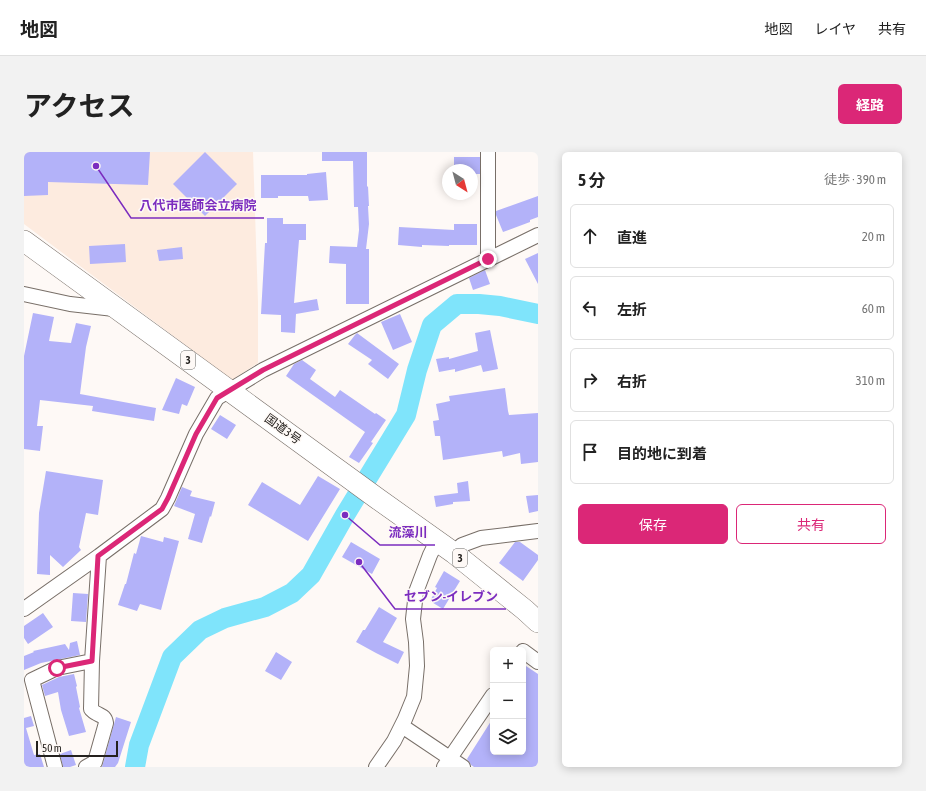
<!DOCTYPE html>
<html lang="ja">
<head>
<meta charset="utf-8">
<style>
  :root { --surface:#fff; --page:#f2f2f2; --text:#222; --muted:#767676; --line:#e0e0e0; --accent:#db2777 }
  body { margin:0; font-family:"Asap Condensed","Noto Sans JP",sans-serif; background:var(--page); color:var(--text) }
  .controls { position:absolute; right:12px; bottom:12px; display:grid; overflow:hidden; border-radius:6px; box-shadow:0 2px 10px #0003 }
  .controls button { width:36px; height:36px; display:grid; place-items:center; padding:0; border:0; border-bottom:1px solid var(--line); background:var(--surface); color:var(--text); font:20px sans-serif }
  .compass { position:absolute; left:418px; top:12px; width:36px; height:36px; border-radius:50%; background:var(--surface); box-shadow:0 2px 10px #0003; rotate:144deg }
  .scale { position:absolute; left:12px; bottom:10px; width:82px; box-sizing:border-box; padding-left:4px; border:2px solid #24211e; border-top:0; font-size:11px; line-height:14px; white-space:nowrap; color:#24211e; -webkit-text-stroke:3px #fef9f6; paint-order:stroke }
  .stop { position:absolute; width:12px; height:12px; margin:-9px; border:3px solid #db2777; border-radius:50%; background:#fff }
  .stop.end { background:#db2777; border-color:#fff; box-shadow:0 1px 4px #0008 }
  .list { margin:0; padding:0; list-style:none }
  h2 { display:flex; justify-content:space-between; align-items:center; height:52px; margin:0; padding:0 16px; font-size:17px }
  h2 small { font-size:13px; font-weight:400; color:var(--muted) }
  .list li { display:grid; grid-template-columns:26px 1fr auto; gap:12px; align-items:center; box-sizing:border-box; height:64px; margin:0 8px 8px; padding:0 8px; border:1px solid var(--line); border-radius:6px }
  .list b { display:block; font-size:15px; white-space:nowrap }
  .list em { font-size:13px; font-style:normal; color:var(--muted) }
  .actions { display:flex; gap:8px; padding:12px 16px }
  .actions a { flex:1; padding:9px 0; border:1px solid var(--accent); border-radius:6px; text-align:center; font-size:14px; color:var(--accent) }
  .actions .main { background:var(--accent); color:#fff }
  .icon { flex:none; width:22px; height:22px; fill:none; stroke:currentColor; stroke-width:2; stroke-linecap:round; stroke-linejoin:round }
  .map { position:relative; flex:none; width:514px; height:615px; overflow:hidden; border-radius:6px }
  header { display:flex; align-items:center; gap:24px; box-sizing:border-box; height:56px; padding:0 20px; background:var(--surface); border-bottom:1px solid var(--line) }
  header strong { font-size:19px }
  nav { display:flex; gap:22px; margin-inline-start:auto; font-size:14px }
  .intro { display:flex; align-items:center; justify-content:space-between; box-sizing:border-box; height:96px; padding:0 24px }
  h1 { margin:0; font-size:28px }
  .button { padding:10px 18px; border-radius:6px; background:var(--accent); color:#fff; font-size:14px; font-weight:700 }
  main { display:flex; gap:24px; padding:0 24px }
  aside { flex:1; background:var(--surface); border-radius:6px; box-shadow:0 2px 10px #0003 }
  .map>svg:first-child { display:block }
  .built { fill:#fdebdf }
  .lines { fill:none; stroke-linecap:round; stroke-linejoin:round }
  .river { stroke:#7fe4fb; stroke-width:20 }
  .building { fill:#b3b2f9 }
  .minor-casing { stroke:#786f68; stroke-width:16 }
  .highway-casing { stroke:#786f68; stroke-width:22 }
  .minor { stroke:#fff; stroke-width:14 }
  .highway { stroke:#fff; stroke-width:21 }
  .route { stroke:#db2777; stroke-width:5 }
  .labels { text-anchor:middle; stroke-width:3; stroke-linejoin:round; paint-order:stroke }
  .shield { fill:#fef9f6; stroke:#65625f; stroke-width:1 }
  .shield-label { font-size:11px; font-weight:bold; fill:#24211e }
  .street-label { font-size:12px; fill:#24211e; stroke:#fef9f6 }
  .leader { fill:none; stroke:#7b2cbf; stroke-width:1.5 }
  .callout-dot { fill:#7b2cbf; stroke:#fef9f6; stroke-width:1.5 }
  .callout-label { font-size:13px; text-anchor:middle; font-weight:bold; fill:#7b2cbf; stroke:#fef9f6; stroke-width:3; stroke-linejoin:round; paint-order:stroke }
</style>
</head>
<body>
<header>
<strong>地図</strong>
<nav><a>地図</a><a>レイヤ</a><a>共有</a></nav>
</header>
<div class="intro"><h1>アクセス</h1><a class="button">経路</a></div>
<main>
<div class="map">
<svg width="514" height="615" viewBox="0 0 514 615">
  <rect width="100%" height="100%" fill="#fef9f6"/>
  <path class="built" d="M 0,0 L 229,0 L 234,150 L 234,211 L 208,228 L 0,72 Z"/>
  <g class="lines">
    <path class="river" d="M 111,615 L 115,593 L 148,505 L 176,478 L 201,466 L 241,455 L 268,441 L 287,423 L 321,363 L 382,263 L 393,218 L 408,173 L 433,152 L 455,152 L 476,154 L 514,162"/>
  </g>
  <path class="building" d="M 0,0 L 126,0 L 124,33 L 24,30 L 24,43 L 0,44 Z
    M 181,0 L 213,32 L 181,64 L 149,32 Z
    M 298,0 L 343,0 L 343,35 L 344,34 L 345,54 L 344,54 L 345,72 L 342,97 L 345,97 L 345,152 L 322,152 L 322,112 L 305,111 L 306,94 L 333,95 L 335,78 L 334,55 L 330,55 L 329,9 L 298,9 Z
    M 430,5 L 456,5 L 456,22 L 448,22 L 448,18 L 430,18 Z
    M 302,20 L 304,48 L 285,49 L 284,44 L 254,44 L 254,46 L 237,46 L 237,23 L 283,23 L 283,22 Z
    M 514,44 L 514,65 L 506,68 L 506,70 L 479,80 L 472,63 L 472,59 Z
    M 243,66 L 259,66 L 259,72 L 282,72 L 282,88 L 275,88 L 270,151 L 293,147 L 295,158 L 272,162 L 271,181 L 257,180 L 257,163 L 237,162 L 241,91 L 243,91 Z
    M 430,72 L 453,72 L 453,93 L 425,93 L 425,94 L 398,93 L 398,95 L 374,93 L 375,75 L 430,78 Z
    M 101,92 L 102,110 L 66,112 L 65,94 Z
    M 158,95 L 159,107 L 135,109 L 133,98 Z
    M 514,101 L 514,132 L 501,107 Z
    M 461,118 L 466,132 L 449,138 L 445,126 Z
    M 9,161 L 30,165 L 25,189 L 47,191 L 52,171 L 67,174 L 62,195 L 56,242 L 132,256 L 130,269 L 68,259 L 69,254 L 16,248 L 13,274 L 19,274 L 16,299 L 0,297 L 0,204 Z
    M 376,162 L 388,190 L 369,198 L 357,170 Z
    M 466,178 L 474,217 L 459,220 L 457,213 L 431,220 L 431,217 L 415,220 L 412,207 L 425,205 L 425,207 L 454,199 L 451,181 Z
    M 333,181 L 375,212 L 364,227 L 344,212 L 348,208 L 324,192 L 331,183 Z
    M 278,208 L 292,218 L 286,227 L 311,245 L 316,238 L 351,262 L 352,261 L 362,268 L 347,290 L 349,291 L 335,311 L 325,305 L 341,280 L 262,224 L 270,212 Z
    M 152,226 L 171,235 L 163,254 L 158,252 L 155,262 L 138,258 Z
    M 481,236 L 484,259 L 485,263 L 514,261 L 514,310 L 497,312 L 496,301 L 479,305 L 478,299 L 419,308 L 416,284 L 411,284 L 409,269 L 415,268 L 412,252 L 426,249 L 425,244 Z
    M 196,263 L 212,273 L 203,287 L 187,277 Z
    M 22,319 L 79,328 L 74,363 L 62,361 L 55,395 L 57,398 L 39,415 L 26,403 L 26,423 L 13,422 L 15,361 Z
    M 294,324 L 316,337 L 284,389 L 224,353 L 238,330 L 276,353 Z
    M 444,329 L 446,349 L 429,350 L 429,352 L 412,355 L 410,344 L 434,341 L 433,331 Z
    M 158,335 L 168,339 L 166,344 L 191,350 L 187,365 L 186,364 L 178,391 L 164,387 L 171,362 L 150,354 Z
    M 514,343 L 514,359 L 505,361 L 502,344 Z
    M 117,384 L 139,390 L 140,385 L 155,389 L 137,458 L 116,452 L 113,459 L 94,453 L 101,432 L 102,432 L 110,401 L 112,402 Z
    M 327,390 L 356,407 L 348,422 L 318,405 Z
    M 491,390 L 496,390 L 514,403 L 514,408 L 499,429 L 475,411 Z
    M 420,419 L 436,429 L 419,457 L 406,449 L 413,436 L 411,435 Z
    M 49,441 L 64,442 L 62,470 L 47,469 Z
    M 355,455 L 373,466 L 359,490 L 380,500 L 374,512 L 352,501 L 332,490 L 339,478 L 341,478 Z
    M 19,461 L 29,475 L 4,492 L 0,486 L 0,474 Z
    M 53,489 L 56,503 L 17,511 L 0,518 L 0,504 L 10,500 L 9,499 L 41,492 L 45,498 L 46,491 Z
    M 252,500 L 268,510 L 257,528 L 241,519 Z
    M 502,514 L 514,522 L 514,615 L 450,615 L 447,613 L 446,611 L 443,607 L 469,566 L 469,600 L 499,600 L 499,519 Z
    M 50,522 L 53,534 L 52,535 L 56,555 L 55,556 L 62,580 L 45,584 L 37,558 L 34,540 L 21,544 L 18,533 L 35,525 Z
    M 7,564 L 10,574 L 2,576 L 10,603 L 16,602 L 20,615 L 0,615 L 0,566 Z
    M 92,565 L 107,570 L 94,611 L 91,615 L 78,615 Z
    M 47,598 L 52,613 L 46,615 L 39,615 L 36,602 Z"/>
  <g class="lines">
    <defs>
      <path id="minor" d="M 464,107 L 464,0
        M 0,142 L 46,152 L 90,157
        M 430,401 L 438,393 L 457,386 L 514,379
        M 0,457 L 75,404 L 138,357 L 144,346 L 172,282 L 193,246 L 239,218 L 514,83
        M 499,499 L 514,510
        M 378,574 L 439,615
        M 31,615 L 8,528 L 33,516 L 68,509
        M 62,615 L 71,610 L 82,571 C 81,564 77,564 72,561 C 71,561 67,557 67,557 L 68,509 L 75,404
        M 352,615 L 370,589 L 381,567 L 390,545 L 393,514 L 392,490 L 389,467 L 392,440 L 406,403 L 413,389
        M 420,615 L 469,543"/>
      <path id="highway" d="M 0,89 L 354,347 L 430,401 L 501,458 L 514,470"/>
    </defs>
    <use href="#minor" class="minor-casing"/>
    <use href="#highway" class="highway-casing"/>
    <use href="#minor" class="minor"/>
    <use href="#highway" class="highway"/>
  </g>
  <g class="lines">
    <path class="route" d="M 33,516 L 68,509 L 74,404 L 138,357 L 144,346 L 172,282 L 193,246 L 239,218 L 464,107"/>
  </g>
  <g class="labels">
    <g class="shield">
      <rect x="157" y="199" width="14" height="18" rx="3"/>
      <rect x="429" y="397" width="14" height="18" rx="3"/>
    </g>
    <g class="shield-label">
      <text x="164" y="212">3</text>
      <text x="436" y="410">3</text>
    </g>
    <g class="street-label">
      <text transform="translate(259 277) rotate(36)" y="4">国道3号</text>
    </g>
  </g>
  <path class="leader" d="M72 14L107 66H240M321 363L356 393H411M335 410L371 457H482"/>
  <g class="callout-dot">
    <circle cx="72" cy="14" r="4"/>
    <circle cx="321" cy="363" r="4"/>
    <circle cx="335" cy="410" r="4"/>
  </g>
  <g class="callout-label">
    <text x="174" y="58">八代市医師会立病院</text>
    <text x="384" y="385">流藻川</text>
    <text x="427" y="449">セブン-イレブン</text>
  </g>
</svg>
<div class="controls">
<button>+</button>
<button>−</button>
<button><svg class="icon" aria-label="layers" viewBox="0 0 24 24"><path d="M12 4l9 5-9 5-9-5zM3 14l9 5 9-5"/></svg></button>
</div>
<svg class="compass" viewBox="-18 -18 36 36"><path d="M0-13l5 13h-10z" fill="#e53935"/><path d="M0 13l5-13h-10z" fill="#767676"/></svg>
<div class="scale">50 m</div>
<div class="stop" style="left:33px;top:516px"></div>
<div class="stop end" style="left:464px;top:107px"></div>
</div>
<aside>
<h2>5 分<small>徒歩 · 390 m</small></h2>
<ul class="list">
<li><svg class="icon" aria-label="ahead" viewBox="0 0 24 24"><path d="M12 20V5M6 11l6-6 6 6"/></svg><div><b>直進</b></div><em>20 m</em></li>
<li><svg class="icon" aria-label="left" viewBox="0 0 24 24"><path d="M17 20v-9H6M10 6l-5 5 5 5"/></svg><div><b>左折</b></div><em>60 m</em></li>
<li><svg class="icon" aria-label="right" viewBox="0 0 24 24"><path d="M7 20v-9h11M14 6l5 5-5 5"/></svg><div><b>右折</b></div><em>310 m</em></li>
<li><svg class="icon" aria-label="arrive" viewBox="0 0 24 24"><path d="M6 21V4h12l-3 4 3 4H6"/></svg><div><b>目的地に到着</b></div></li>
</ul>
<div class="actions"><a class="main">保存</a><a>共有</a></div>
</aside>
</main>
</body>
</html>
